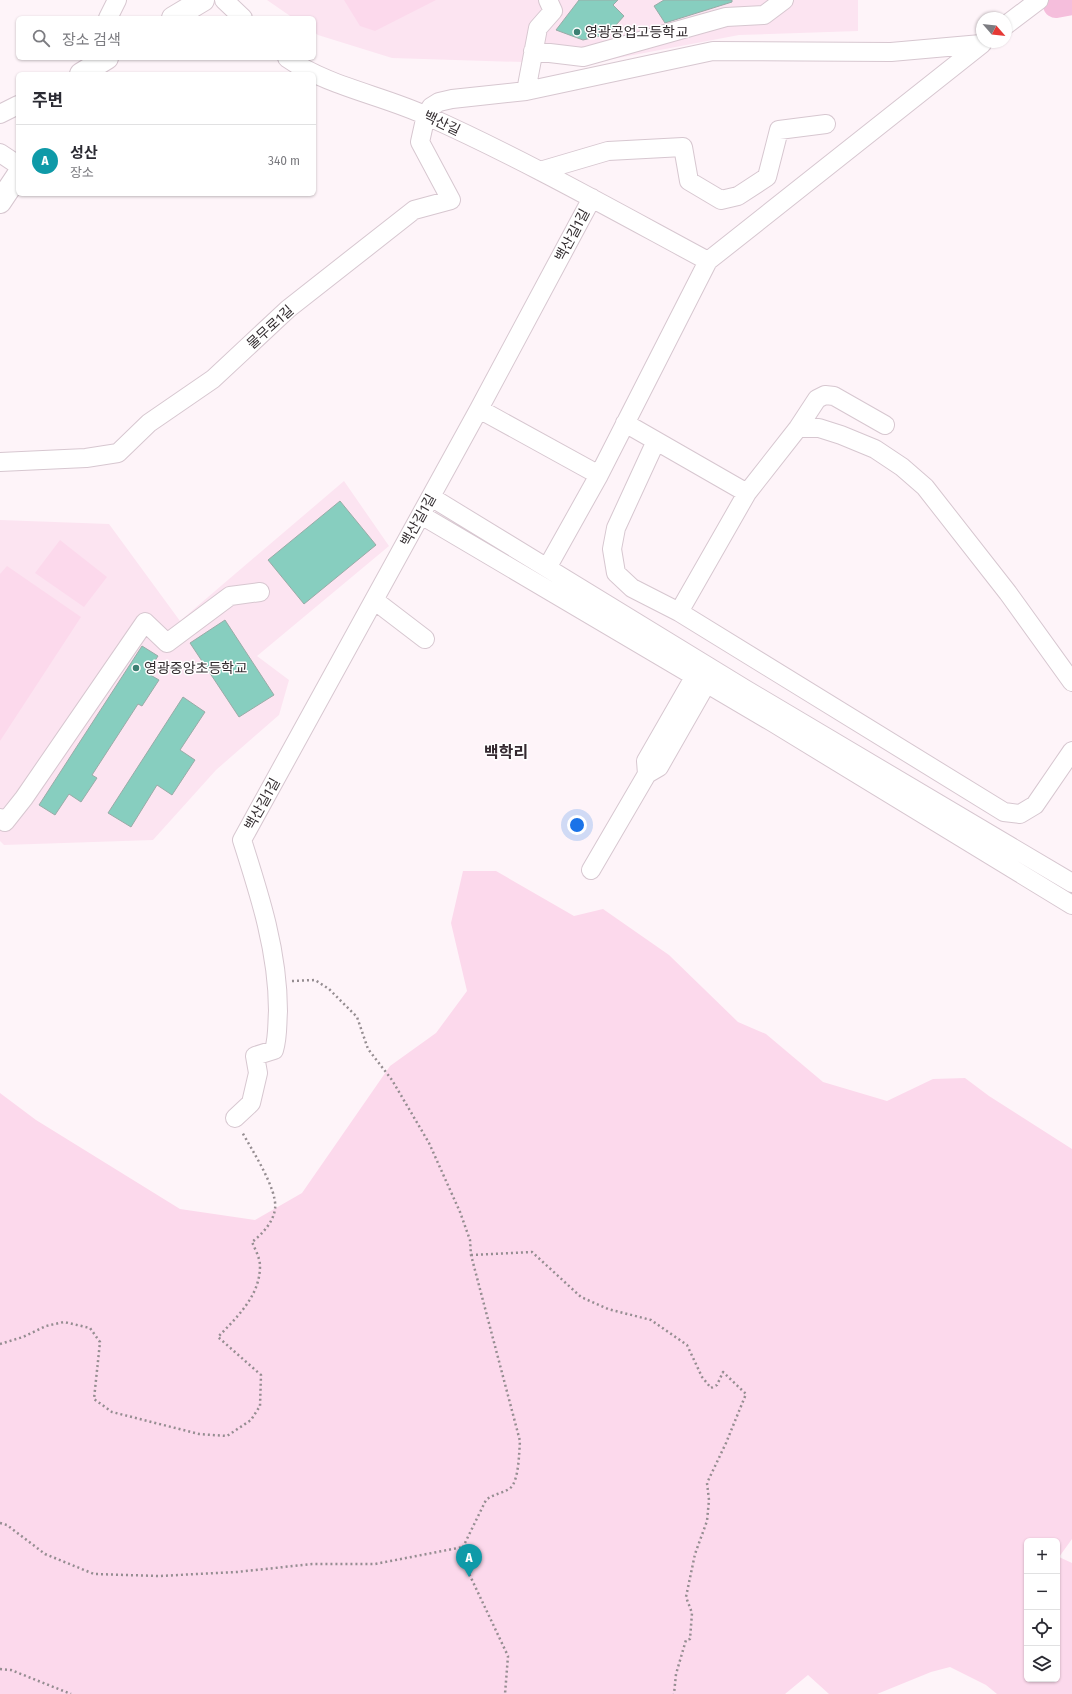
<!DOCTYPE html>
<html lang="ko">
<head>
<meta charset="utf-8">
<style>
  :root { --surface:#fff; --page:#f2f2f3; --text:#2b2b33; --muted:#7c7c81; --line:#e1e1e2; --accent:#7c3aed }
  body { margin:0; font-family:"Fira Sans Condensed","Noto Sans KR",sans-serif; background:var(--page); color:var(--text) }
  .controls { position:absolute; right:12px; bottom:12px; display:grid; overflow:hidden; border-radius:6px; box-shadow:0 1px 3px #0004 }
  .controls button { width:36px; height:36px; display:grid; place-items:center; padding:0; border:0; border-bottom:1px solid var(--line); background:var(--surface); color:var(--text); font:20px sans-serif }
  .compass { position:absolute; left:976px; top:12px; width:36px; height:36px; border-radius:50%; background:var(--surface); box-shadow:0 1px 3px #0004; rotate:118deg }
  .you { position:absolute; left:577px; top:825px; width:14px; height:14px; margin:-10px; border:3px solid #fff; border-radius:50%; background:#1a73e8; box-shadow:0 0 0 6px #1a73e833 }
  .badge { display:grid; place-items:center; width:26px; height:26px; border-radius:50%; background:var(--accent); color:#fff; font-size:13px; font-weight:700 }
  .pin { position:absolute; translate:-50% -33px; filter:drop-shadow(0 1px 2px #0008) }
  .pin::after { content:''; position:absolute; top:21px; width:14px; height:12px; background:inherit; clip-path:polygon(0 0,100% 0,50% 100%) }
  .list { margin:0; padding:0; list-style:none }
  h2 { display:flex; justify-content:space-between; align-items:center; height:52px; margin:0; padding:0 16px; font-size:17px }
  h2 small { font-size:13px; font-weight:400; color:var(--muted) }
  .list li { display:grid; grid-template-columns:26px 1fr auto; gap:12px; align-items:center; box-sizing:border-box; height:72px; padding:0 16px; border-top:1px solid var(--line) }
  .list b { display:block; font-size:15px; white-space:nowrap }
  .list p { margin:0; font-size:13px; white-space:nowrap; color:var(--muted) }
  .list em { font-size:13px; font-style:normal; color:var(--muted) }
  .icon { flex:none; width:22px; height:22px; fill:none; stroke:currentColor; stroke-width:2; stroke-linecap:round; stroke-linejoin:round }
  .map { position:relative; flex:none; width:1072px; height:1694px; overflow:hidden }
  .search { position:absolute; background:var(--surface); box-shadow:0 1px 3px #0004; left:16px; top:16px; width:300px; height:44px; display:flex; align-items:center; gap:10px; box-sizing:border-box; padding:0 14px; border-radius:6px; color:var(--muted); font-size:15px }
  .panel { position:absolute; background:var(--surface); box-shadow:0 1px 3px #0004; left:16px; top:72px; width:300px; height:124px; border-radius:6px }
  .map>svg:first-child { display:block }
  .built { fill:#fce4f1 }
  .green { fill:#fcd9ec; fill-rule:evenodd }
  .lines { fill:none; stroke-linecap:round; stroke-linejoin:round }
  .river { stroke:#f5bedc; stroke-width:26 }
  .building { fill:#87cebf; stroke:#99aba7 }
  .minor-casing { stroke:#d7c7d0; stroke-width:20 }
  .major-casing { stroke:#d7c7d0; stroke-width:24 }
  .path { stroke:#958d91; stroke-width:2.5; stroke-dasharray:2 3; stroke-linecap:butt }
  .minor { stroke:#fff; stroke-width:18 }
  .major { stroke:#fff; stroke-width:22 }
  .poi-dot { fill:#3c8073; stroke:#fff; stroke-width:1.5 }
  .labels { text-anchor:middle; stroke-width:3; stroke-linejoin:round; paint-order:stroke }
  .poi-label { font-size:14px; fill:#332d30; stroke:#fff; text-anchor:start }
  .street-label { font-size:14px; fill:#332d30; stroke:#fff }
  .quarter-label { font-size:16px; font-weight:bold; fill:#352930; stroke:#fff }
</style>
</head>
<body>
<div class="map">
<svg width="1072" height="1694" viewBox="0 0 1072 1694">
  <rect width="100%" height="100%" fill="#fef4f9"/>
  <path class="built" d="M 267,0 L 858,0 L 858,31 L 739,35 L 586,64 L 392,58 L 318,35 L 314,32 L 314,18 L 293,18 Z
    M 344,481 L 389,546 L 257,656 L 289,680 L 279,715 L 216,770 L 153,840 L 4,845 L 0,841 L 0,520 L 109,524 L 180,621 Z"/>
  <path class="green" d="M 344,0 L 436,0 L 375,31 L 360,26 Z
    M 60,540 L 107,577 L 84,607 L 35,573 Z
    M 7,566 L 81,617 L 0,741 L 0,574 Z
    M 463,871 L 496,871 L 574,916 L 603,909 L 669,955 L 738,1022 L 766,1034 L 823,1082 L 887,1101 L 933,1079 L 965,1078 L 989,1096 L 1072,1149 L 1072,1539 L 1059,1557 L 1072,1563 L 1072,1694 L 997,1694 L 986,1685 L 950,1667 L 931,1672 L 877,1694 L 829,1694 L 808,1675 L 785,1694 L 0,1694 L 0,1093 L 36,1120 L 180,1209 L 255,1220 L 302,1193 L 390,1066 L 436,1033 L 467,991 L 451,923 ZM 1027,1541 L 1057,1541 L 1057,1679 L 1027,1679 Z"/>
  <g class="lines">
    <path class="river" d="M 1056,5 L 1072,2"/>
  </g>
  <path class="building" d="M 579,0 L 618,0 L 613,5 L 624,16 L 608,34 L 583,40 L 556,30 Z
    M 664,0 L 732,0 L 732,2 L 665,23 L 654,6 Z
    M 340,501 L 376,545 L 304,604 L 268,560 Z
    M 225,620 L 274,695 L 239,717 L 190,643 Z
    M 142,646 L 158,656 L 147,673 L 159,680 L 142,706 L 138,704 L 92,775 L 97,778 L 81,802 L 69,794 L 55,815 L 39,805 Z
    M 183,697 L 205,712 L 180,750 L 195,760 L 172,795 L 157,785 L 131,827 L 108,813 Z"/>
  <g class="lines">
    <defs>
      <path id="minor" d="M 224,0 L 243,18
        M 108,18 L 117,0
        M 1006,25 L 1039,0
        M 533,51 L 583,57 L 726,17 L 764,15 L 784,0
        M 287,58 C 329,87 382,95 427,116 C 523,159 615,211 708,261 L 982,44
        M 526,91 L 538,28 L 553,11 L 548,0
        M 0,114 L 18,105
        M 0,153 L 18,165
        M 540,171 L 608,151 L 683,147 L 689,181 L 721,200 L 738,196 L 767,177 L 779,130 L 826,124
        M 479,409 L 599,475
        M 625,423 L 747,493 L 798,428 L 817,399 L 825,395 L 834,396 L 885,425
        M 798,428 L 819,428 L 841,435 L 875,449 L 902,467 L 925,487 L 1008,593 L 1072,682
        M 656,441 L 616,528 L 612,549 L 616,573 L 632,588 L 679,612 L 1004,812 L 1020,814 L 1035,805 L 1072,751
        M 0,462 L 86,458 L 118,453 L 149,423 L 213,379 L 288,309 L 414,210 L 451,200 L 420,142 L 426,115 L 431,107 L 439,102 L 452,99 L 526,91 L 713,51 L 891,52 L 981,44
        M 431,497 L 745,689 L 1072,883
        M 421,515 L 772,722 L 1072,905
        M 547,568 L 599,475 L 708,261
        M 374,600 L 425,639
        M 679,612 L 747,493
        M 647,774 L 646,761 L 700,667
        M 0,818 L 5,822 L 24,798 L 145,622 L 167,643 L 230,596 L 260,592
        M 591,870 L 647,774 L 659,767 L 712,674
        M 235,1118 L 251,1103 L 258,1073 L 255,1056 L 274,1050 C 278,1037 277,1025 278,1011 C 278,952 260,896 242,840 L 479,409 L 592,198"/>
      <path id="major" d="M 173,18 L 203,0
        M 81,74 L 107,58
        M 0,202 L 18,175"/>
    </defs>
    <use href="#minor" class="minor-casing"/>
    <use href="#major" class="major-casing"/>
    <path class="path" d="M 292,981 L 315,980 L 329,989 L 357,1017 L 368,1049 L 392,1080 L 429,1143 L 460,1212 L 470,1240 L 471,1255 L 520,1441 C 519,1453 519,1483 509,1489 C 501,1494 493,1494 486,1500 L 463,1547 L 464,1563 L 508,1656 L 505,1694
      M 471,1255 L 532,1252 L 581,1297 L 608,1309 L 651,1320 L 687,1345 L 702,1377 L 711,1388 L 717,1385 L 723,1372 L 746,1394 L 726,1443 L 707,1483 L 709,1500 L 707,1521 L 695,1554 L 686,1597 L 692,1613 L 690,1639 L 686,1640 L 676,1674 L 674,1694
      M 0,1344 L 23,1337 L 46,1326 L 64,1322 L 90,1328 L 100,1342 L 94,1399 L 112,1412 L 199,1434 L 227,1436 L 251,1420 L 260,1406 L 261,1375 L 218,1337 C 237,1317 260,1296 260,1266 C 260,1258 255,1249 252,1242 C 262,1234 273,1223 275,1209 C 278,1190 252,1150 242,1132
      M 0,1523 L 7,1525 L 45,1554 L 94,1574 L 159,1576 L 237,1572 L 312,1564 L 375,1564 L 463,1547
      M 0,1669 L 11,1670 L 71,1694"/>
    <use href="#minor" class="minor"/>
    <use href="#major" class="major"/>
  </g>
  <g class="poi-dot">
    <circle cx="577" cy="32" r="4"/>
    <circle cx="136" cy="668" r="4"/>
  </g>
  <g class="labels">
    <g class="poi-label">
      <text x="585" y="37">영광공업고등학교</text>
      <text x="144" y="673">영광중앙초등학교</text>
    </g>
    <g class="street-label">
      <text transform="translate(442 123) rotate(25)" y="5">백산길</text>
      <text transform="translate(572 235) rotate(-62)" y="5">백산길1길</text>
      <text transform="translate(270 327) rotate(-42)" y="5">물무로1길</text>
      <text transform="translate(418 520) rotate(-61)" y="5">백산길1길</text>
      <text transform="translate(262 804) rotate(-61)" y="5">백산길1길</text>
    </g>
    <g class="quarter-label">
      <text x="506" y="758">백학리</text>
    </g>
  </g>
</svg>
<div class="controls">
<button>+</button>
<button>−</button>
<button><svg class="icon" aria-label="locate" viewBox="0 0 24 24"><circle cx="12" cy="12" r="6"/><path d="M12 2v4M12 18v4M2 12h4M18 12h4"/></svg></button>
<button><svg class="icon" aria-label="layers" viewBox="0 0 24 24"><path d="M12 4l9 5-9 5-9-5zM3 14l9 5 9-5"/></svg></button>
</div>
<svg class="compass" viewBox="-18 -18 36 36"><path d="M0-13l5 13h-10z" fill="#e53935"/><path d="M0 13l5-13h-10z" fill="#7c7c81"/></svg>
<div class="you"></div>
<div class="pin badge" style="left:469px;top:1577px;background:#0f9aa8">A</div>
<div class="search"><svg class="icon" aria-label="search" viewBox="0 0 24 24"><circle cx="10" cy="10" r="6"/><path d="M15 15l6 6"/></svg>장소 검색</div>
<section class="panel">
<h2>주변<small></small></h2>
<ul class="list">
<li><span class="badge" style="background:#0f9aa8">A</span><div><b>성산</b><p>장소</p></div><em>340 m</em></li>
</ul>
</section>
</div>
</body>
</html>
